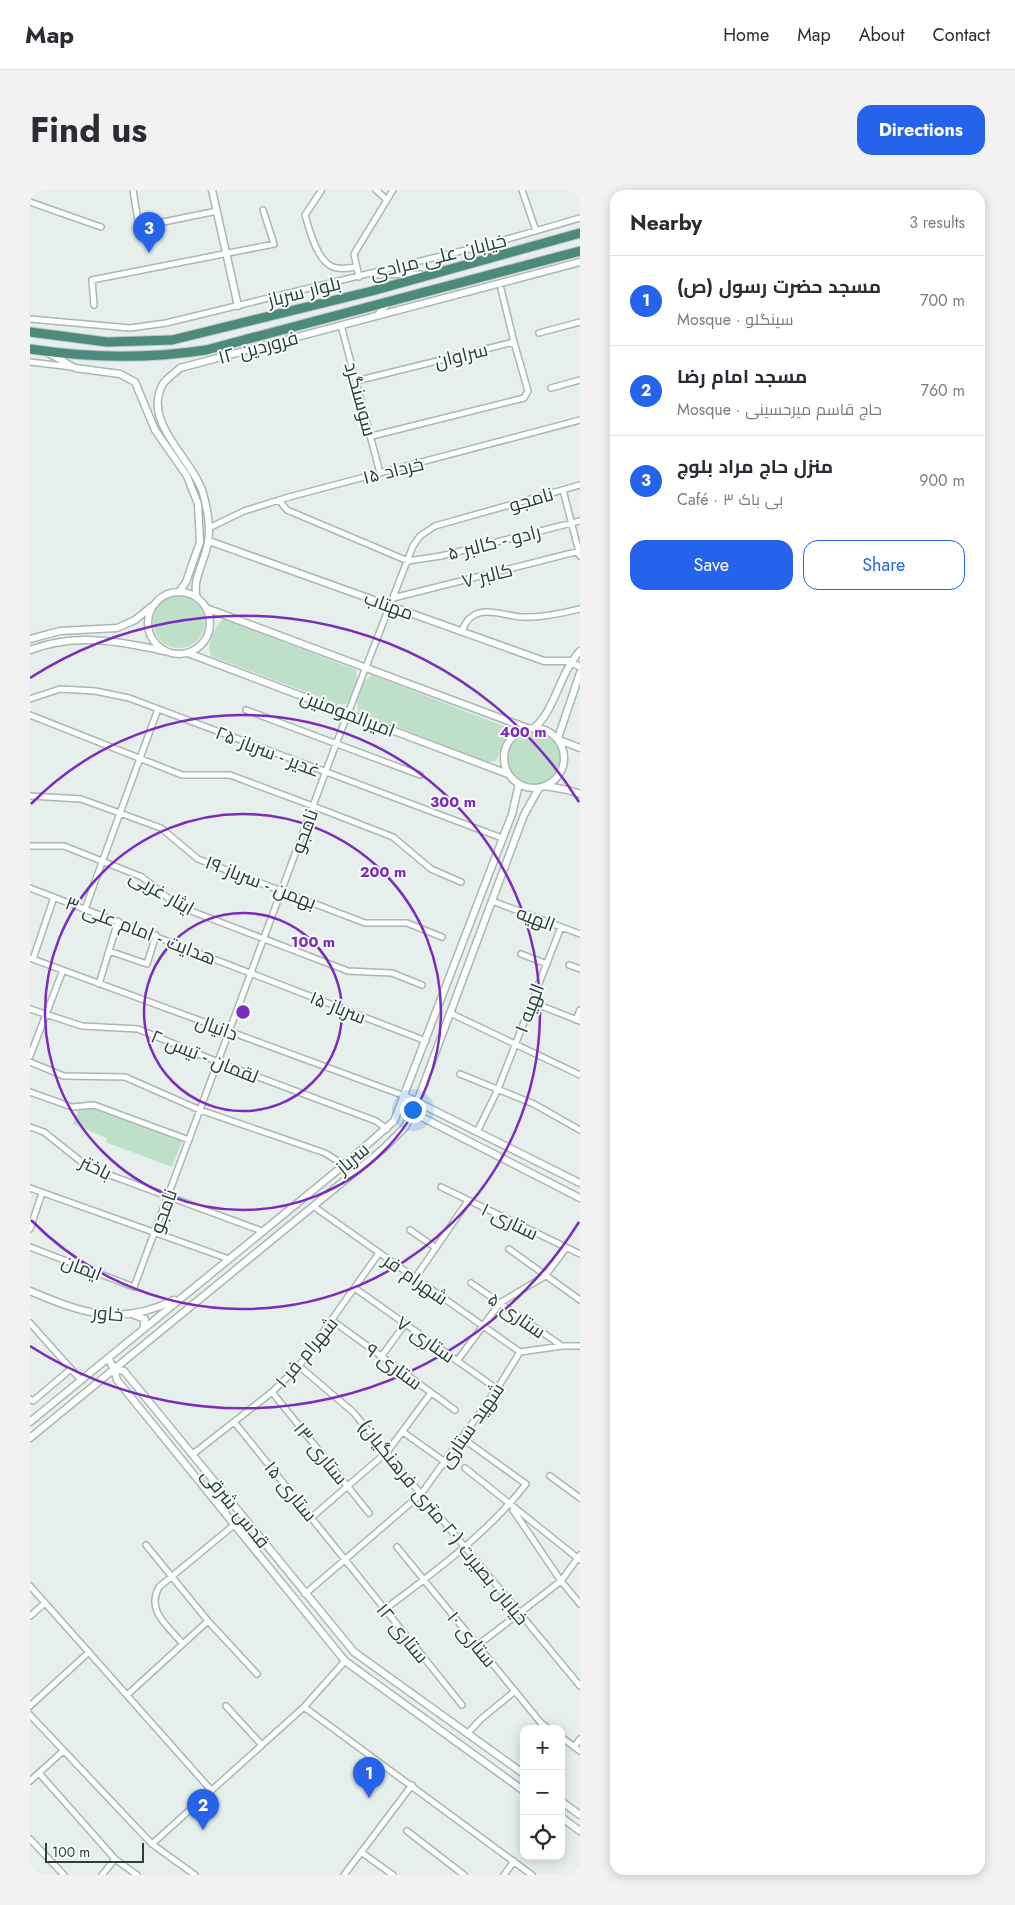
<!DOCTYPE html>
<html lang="en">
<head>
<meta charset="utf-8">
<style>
  :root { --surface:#fff; --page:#f2f2f3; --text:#2b2b33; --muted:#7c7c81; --line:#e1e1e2; --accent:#2563eb }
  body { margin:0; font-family:Jost,Cairo,sans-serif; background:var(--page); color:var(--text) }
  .controls { position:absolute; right:15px; bottom:15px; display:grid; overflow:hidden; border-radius:10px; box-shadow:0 2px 12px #0003 }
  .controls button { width:45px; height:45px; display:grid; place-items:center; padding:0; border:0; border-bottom:1px solid var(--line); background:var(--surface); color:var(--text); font:25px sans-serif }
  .scale { position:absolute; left:15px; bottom:12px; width:99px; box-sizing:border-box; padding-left:5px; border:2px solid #24423a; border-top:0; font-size:14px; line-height:18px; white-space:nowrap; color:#24423a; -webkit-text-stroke:4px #f7fbf9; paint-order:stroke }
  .you { position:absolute; left:382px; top:919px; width:18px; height:18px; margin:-12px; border:4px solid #fff; border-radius:50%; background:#1a73e8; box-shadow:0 0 0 8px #1a73e833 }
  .badge { display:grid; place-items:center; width:32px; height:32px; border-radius:50%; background:var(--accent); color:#fff; font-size:16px; font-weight:700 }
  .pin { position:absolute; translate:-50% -41px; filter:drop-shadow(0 1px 2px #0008) }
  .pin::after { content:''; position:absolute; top:26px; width:18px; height:15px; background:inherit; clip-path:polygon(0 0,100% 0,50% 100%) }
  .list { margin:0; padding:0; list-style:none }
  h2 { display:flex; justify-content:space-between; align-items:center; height:65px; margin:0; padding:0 20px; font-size:21px }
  h2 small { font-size:16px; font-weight:400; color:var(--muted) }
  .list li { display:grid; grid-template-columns:32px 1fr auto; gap:15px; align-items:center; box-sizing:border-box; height:90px; padding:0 20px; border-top:1px solid var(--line) }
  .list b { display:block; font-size:19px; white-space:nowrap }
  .list p { margin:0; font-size:16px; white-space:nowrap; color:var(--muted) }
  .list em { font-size:16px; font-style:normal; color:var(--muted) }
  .actions { display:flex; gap:10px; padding:15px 20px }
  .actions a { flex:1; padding:11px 0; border:1px solid var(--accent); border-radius:15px; text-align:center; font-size:18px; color:var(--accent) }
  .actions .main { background:var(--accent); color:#fff }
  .icon { flex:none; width:28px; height:28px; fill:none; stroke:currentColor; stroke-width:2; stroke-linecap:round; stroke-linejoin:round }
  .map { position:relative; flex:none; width:550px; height:1685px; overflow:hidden; border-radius:15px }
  header { display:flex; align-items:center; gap:30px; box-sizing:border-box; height:70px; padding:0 25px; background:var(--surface); border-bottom:1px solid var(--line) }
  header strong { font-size:24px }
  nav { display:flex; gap:28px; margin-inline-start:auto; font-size:18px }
  .intro { display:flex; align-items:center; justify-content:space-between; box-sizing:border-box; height:120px; padding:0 30px }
  h1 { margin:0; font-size:35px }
  .button { padding:12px 22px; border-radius:15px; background:var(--accent); color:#fff; font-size:18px; font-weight:700 }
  main { display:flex; gap:30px; padding:0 30px }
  aside { flex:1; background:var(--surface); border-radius:15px; box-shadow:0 2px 12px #0003 }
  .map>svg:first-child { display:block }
  .green { fill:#bfe0c8 }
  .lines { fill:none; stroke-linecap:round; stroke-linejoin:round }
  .minor-casing { stroke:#a8b8b2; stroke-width:8 }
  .tertiary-casing { stroke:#a8b8b2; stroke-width:9 }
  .trunk-casing { stroke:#c2cac8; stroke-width:11 }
  .minor { stroke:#fff; stroke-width:5 }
  .tertiary { stroke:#fff; stroke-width:6 }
  .trunk { stroke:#4c8a7c; stroke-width:9 }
  .ring { fill:none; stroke:#7b2cbf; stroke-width:2.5 }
  .labels { text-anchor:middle; stroke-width:4; stroke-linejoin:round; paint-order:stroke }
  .street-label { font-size:19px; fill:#24423a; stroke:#f7fbf9 }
  .centre { fill:#7b2cbf; stroke:#f7fbf9; stroke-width:2.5 }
  .ring-label { font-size:15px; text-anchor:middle; font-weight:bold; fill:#7b2cbf; stroke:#f7fbf9; stroke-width:4; stroke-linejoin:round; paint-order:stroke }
</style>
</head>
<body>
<header>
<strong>Map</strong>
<nav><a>Home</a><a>Map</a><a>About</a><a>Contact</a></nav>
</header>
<div class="intro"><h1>Find us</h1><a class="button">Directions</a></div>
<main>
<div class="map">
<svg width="550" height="1685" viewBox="0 0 550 1685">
  <rect width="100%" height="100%" fill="#e6efeb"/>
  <path class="green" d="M123 432a26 26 0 1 1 52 0a26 26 0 1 1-52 0Z
    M 194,429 L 326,480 C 329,489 322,507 316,514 L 308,514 L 181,466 C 176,456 185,434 194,429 Z
    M 342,485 L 476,537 C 478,543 470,566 466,571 L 458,572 L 329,522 C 323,513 333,490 342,485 Z
    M478 568a27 27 0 1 1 54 0a27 27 0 1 1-54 0Z
    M 51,914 L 152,951 L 142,977 L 76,952 L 77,948 L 43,934 Z"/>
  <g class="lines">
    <defs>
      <path id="minor" d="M 103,0 L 109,37 L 187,21
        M 346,0 L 356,9
        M 492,0 L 506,41
        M 291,1 L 275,25 C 279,39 287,71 303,77 C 311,80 319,78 327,77
        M 0,12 L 71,37
        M 347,85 L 391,84
        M 329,87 L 324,64 L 363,0
        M 64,115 L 62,90 L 244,54 L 233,20
        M 347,125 L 359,113
        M 0,129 L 100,138 L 136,133 L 460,54 L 550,28
        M 311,135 L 350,283
        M 509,143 L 550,132
        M 0,172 L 42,177
        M 326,191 L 484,152 L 471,99
        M 521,198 L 550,190
        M 342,246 L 494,208 L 498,201 L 484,152
        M 533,300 L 550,366
        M 249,310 L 257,320 L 378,371 L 411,366 L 550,331
        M 179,338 L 214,321 L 259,307 L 550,230
        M 363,408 L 550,361
        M 432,441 C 443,410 471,426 492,427 C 512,428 531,423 550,419
        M 0,509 L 30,499 L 65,501 L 99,508 L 472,648
        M 216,520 L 390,585
        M 0,525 L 152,585 L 200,585 L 283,616 L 363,647 L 401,679 L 431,692
        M 0,606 L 51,609 L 131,638 L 168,669 L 335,733 L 377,733 L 412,747
        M 0,656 L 34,656 L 112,687 L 148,716 L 318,781 L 362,783 L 392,795
        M 0,698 L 396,851
        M 462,711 L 550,744
        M 55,719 L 128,519
        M 79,761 L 117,774 L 126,745
        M 491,764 L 517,774
        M 0,768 L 375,906
        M 3,769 L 24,707
        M 539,775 L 550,779
        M 69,794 L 88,731
        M 501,812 L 550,831
        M 0,819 L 52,836 L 108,839 L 188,872 L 346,931 L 357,939
        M 420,823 L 550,885
        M 546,830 L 550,820
        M 0,866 L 33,780
        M 0,872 L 34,886 L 95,887 L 170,920 L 295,963 L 314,975
        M 430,884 L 504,914 L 550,940
        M 0,902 L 42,917 L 64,915 L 159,950
        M 0,937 L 14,942 L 58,977 L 232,1041
        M 447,942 L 468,899 L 531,737
        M 411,997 L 550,1064
        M 0,998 L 199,1069
        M 283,1016 L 490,1162
        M 0,1039 L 12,1003
        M 380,1040 L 406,1058
        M 0,1057 L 104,1097 L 306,554 L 383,356 L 390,346 L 405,336 L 550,295
        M 479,1059 L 550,1110
        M 385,1088 L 438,1011
        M 441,1093 L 532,1156
        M 326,1099 L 467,1199
        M 303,1131 L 425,1220
        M 0,1133 L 50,1189
        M 351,1167 L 375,1134
        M 427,1171 L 470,1113 L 515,1086 L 536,1058
        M 269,1176 L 323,1222 L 550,1496
        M 242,1202 L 339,1323
        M 0,1209 L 3,1211 L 41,1179
        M 205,1233 L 432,1515
        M 373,1242 L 415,1272
        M 163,1264 L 242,1202 L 269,1176 L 349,1063
        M 435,1278 L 550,1370
        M 520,1286 L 550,1308
        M 483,1320 L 531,1391 L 550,1414
        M 282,1327 L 357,1262 L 401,1203
        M 116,1355 L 178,1431 L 227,1484
        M 367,1357 L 511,1533 L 519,1539
        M 0,1396 L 181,1600
        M 275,1404 L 391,1304 L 467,1199 L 490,1162 L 532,1156 L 550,1156
        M 354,1420 C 405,1381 456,1345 496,1294 L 432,1248
        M 0,1426 L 15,1413
        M 152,1453 C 137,1435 116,1421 129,1397 L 204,1335
        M 448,1455 L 531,1391 L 550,1365
        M 97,1505 L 178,1431
        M 0,1516 L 59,1462
        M 196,1516 L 231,1554
        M 274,1517 L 502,1685
        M 0,1525 L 122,1654 L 165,1685
        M 438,1543 L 451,1529 L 485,1501
        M 531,1547 L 550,1561
        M 544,1557 L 550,1549
        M 9,1583 L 85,1669 L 107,1685
        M 0,1591 L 32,1562
        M 377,1641 L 434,1685
        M 0,1649 L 34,1685
        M 122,1654 L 274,1517 L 315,1471
        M 331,1662 L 363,1685
        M 72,1685 L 85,1669
        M 314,1685 L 382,1595
        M 474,1685 L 484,1671"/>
      <path id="tertiary" d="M 182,0 L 208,116
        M 20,164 L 45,178 L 90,184 L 105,192 L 125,240 L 157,286 L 168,314 L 170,352 L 156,392 L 149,402
        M 179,351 L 514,471 L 540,471 L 550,477
        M118 433a31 31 0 1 1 62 0a31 31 0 1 1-62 0Z
        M 167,408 C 161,391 176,369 178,352 C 181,337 177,318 173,303 C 163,269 111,232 133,194 C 137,188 145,183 150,178 L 550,72
        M 176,418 L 497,538
        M 0,449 L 30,441 L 87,438 L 105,430 L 121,417
        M 0,460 C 45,443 89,451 134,461
        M 158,463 L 478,584
        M 505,537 C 526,518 529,484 550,461
        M474 568a30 30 0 1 1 60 0a30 30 0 1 1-60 0Z
        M 528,548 L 550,483
        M 529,550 L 550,558
        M 515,596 L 538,600 L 550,604
        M 375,906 L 550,993
        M 370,916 L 550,1008
        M 0,1101 C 52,1123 90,1137 144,1110
        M 104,1125 L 115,1129 L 113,1139
        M 78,1168 L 84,1179 L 87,1190 L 315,1471 L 494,1601
        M 84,1179 L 94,1181 L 324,1462 L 494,1584
        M 0,1232 L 314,975 L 364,931 L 482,624 L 489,594
        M 0,1248 L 353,959 L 375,937 L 387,912 L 494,625 L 509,598
        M 531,1611 L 550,1625
        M 531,1627 L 550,1641"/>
      <path id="trunk" d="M 0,142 L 77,152 L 142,150 L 342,101 L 550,43
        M 0,159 C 59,168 117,169 176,160 L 550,61"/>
    </defs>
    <use href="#minor" class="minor-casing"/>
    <use href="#tertiary" class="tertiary-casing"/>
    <use href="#trunk" class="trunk-casing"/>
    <use href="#minor" class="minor"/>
    <use href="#tertiary" class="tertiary"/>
    <use href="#trunk" class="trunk"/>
  </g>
  <g class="ring">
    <circle cx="213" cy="822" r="99"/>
    <circle cx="213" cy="822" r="198"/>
    <path d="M1 614A297 297 0 1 1 1 1030"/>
    <path d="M549 1032A396 396 0 0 1 0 1156M0 488A396 396 0 0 1 549 612"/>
  </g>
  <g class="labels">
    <g class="street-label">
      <text transform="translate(408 66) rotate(-14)" y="7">خیابان علی مرادی</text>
      <text transform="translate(274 101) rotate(-14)" y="7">بلوار سرباز</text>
      <text transform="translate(228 157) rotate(-15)" y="7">۱۲ فروردین</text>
      <text transform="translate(431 165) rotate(-14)" y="7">سراوان</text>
      <text transform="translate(331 209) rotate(75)" y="7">سوسنگرد</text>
      <text transform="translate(363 280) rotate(-14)" y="7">۱۵ خرداد</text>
      <text transform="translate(501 309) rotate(-16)" y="7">نامجو</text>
      <text transform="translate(464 352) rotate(-14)" y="7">رادو - کالبر ۵</text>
      <text transform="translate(457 385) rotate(-14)" y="7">کالبر ۷</text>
      <text transform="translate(359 415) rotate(20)" y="7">مهتاب</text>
      <text transform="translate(318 523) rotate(21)" y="7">امیرالمومنین</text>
      <text transform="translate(238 561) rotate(21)" y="7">غدیر - سرباز ۲۵</text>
      <text transform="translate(274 641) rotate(-70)" y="7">نامجو</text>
      <text transform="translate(231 692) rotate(21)" y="7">بهمن - سرباز ۱۹</text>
      <text transform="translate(132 702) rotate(30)" y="7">ایثار غربی</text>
      <text transform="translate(506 728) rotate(21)" y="7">الهیه</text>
      <text transform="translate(111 740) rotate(21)" y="7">هدایت - امام علی ۳</text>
      <text transform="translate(308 817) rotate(22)" y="7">سرباز ۱۵</text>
      <text transform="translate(499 818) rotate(-69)" y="7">الهیه ۱</text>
      <text transform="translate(187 837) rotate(20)" y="7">دانیال</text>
      <text transform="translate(175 866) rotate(22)" y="7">لقمان - تیس ۲</text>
      <text transform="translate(322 968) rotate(-40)" y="7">سرباز</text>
      <text transform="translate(66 977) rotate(26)" y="7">باختر</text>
      <text transform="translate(133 1021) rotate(-70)" y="7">نامجو</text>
      <text transform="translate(480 1031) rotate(26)" y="7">ستاری ۱</text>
      <text transform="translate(52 1077) rotate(21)" y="7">ایمان</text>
      <text transform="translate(386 1089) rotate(35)" y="7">شهرام فر</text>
      <text transform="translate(78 1123) rotate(5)" y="7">خاور</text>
      <text transform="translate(487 1125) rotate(35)" y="7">ستاری ۵</text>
      <text transform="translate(396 1149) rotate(35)" y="7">ستاری ۷</text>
      <text transform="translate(276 1162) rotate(-50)" y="7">شهرام فر ۱</text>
      <text transform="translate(364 1176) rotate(36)" y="7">ستاری ۹</text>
      <text transform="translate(441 1235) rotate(-55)" y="7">شهید ستاری</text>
      <text transform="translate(291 1263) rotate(51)" y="7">ستاری ۱۳</text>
      <text transform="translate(261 1301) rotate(51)" y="7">ستاری ۱۵</text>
      <text transform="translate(206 1318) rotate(51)" y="7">قدس شرقی</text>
      <text transform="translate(414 1332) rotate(51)" y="7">خیابان بصیرت (۲۰ متری فرهنگیان)</text>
      <text transform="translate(373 1443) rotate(51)" y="7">ستاری ۱۲</text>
      <text transform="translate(442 1449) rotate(51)" y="7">ستاری ۱۰</text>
    </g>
  </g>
  <circle cx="213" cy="822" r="8" class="centre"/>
  <g class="ring-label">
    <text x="493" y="547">400 m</text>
    <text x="423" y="617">300 m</text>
    <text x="353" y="687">200 m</text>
    <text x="283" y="757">100 m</text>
  </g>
</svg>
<div class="controls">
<button>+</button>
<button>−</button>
<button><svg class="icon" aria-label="locate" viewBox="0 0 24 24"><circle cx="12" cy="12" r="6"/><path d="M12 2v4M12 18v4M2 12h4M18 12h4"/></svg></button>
</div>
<div class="scale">100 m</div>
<div class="you"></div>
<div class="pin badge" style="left:339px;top:1608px">1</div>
<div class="pin badge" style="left:173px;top:1640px">2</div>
<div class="pin badge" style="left:119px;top:63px">3</div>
</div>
<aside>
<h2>Nearby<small>3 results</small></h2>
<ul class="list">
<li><span class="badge">1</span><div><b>مسجد حضرت رسول (ص)</b><p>Mosque · سینگلو</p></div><em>700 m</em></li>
<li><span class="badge">2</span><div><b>مسجد امام رضا</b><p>Mosque · حاج قاسم میرحسینی</p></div><em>760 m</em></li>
<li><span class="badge">3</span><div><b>منزل حاج مراد بلوچ</b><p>Café · بی باک ۳</p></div><em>900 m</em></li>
</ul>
<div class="actions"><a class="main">Save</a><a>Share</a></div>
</aside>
</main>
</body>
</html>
